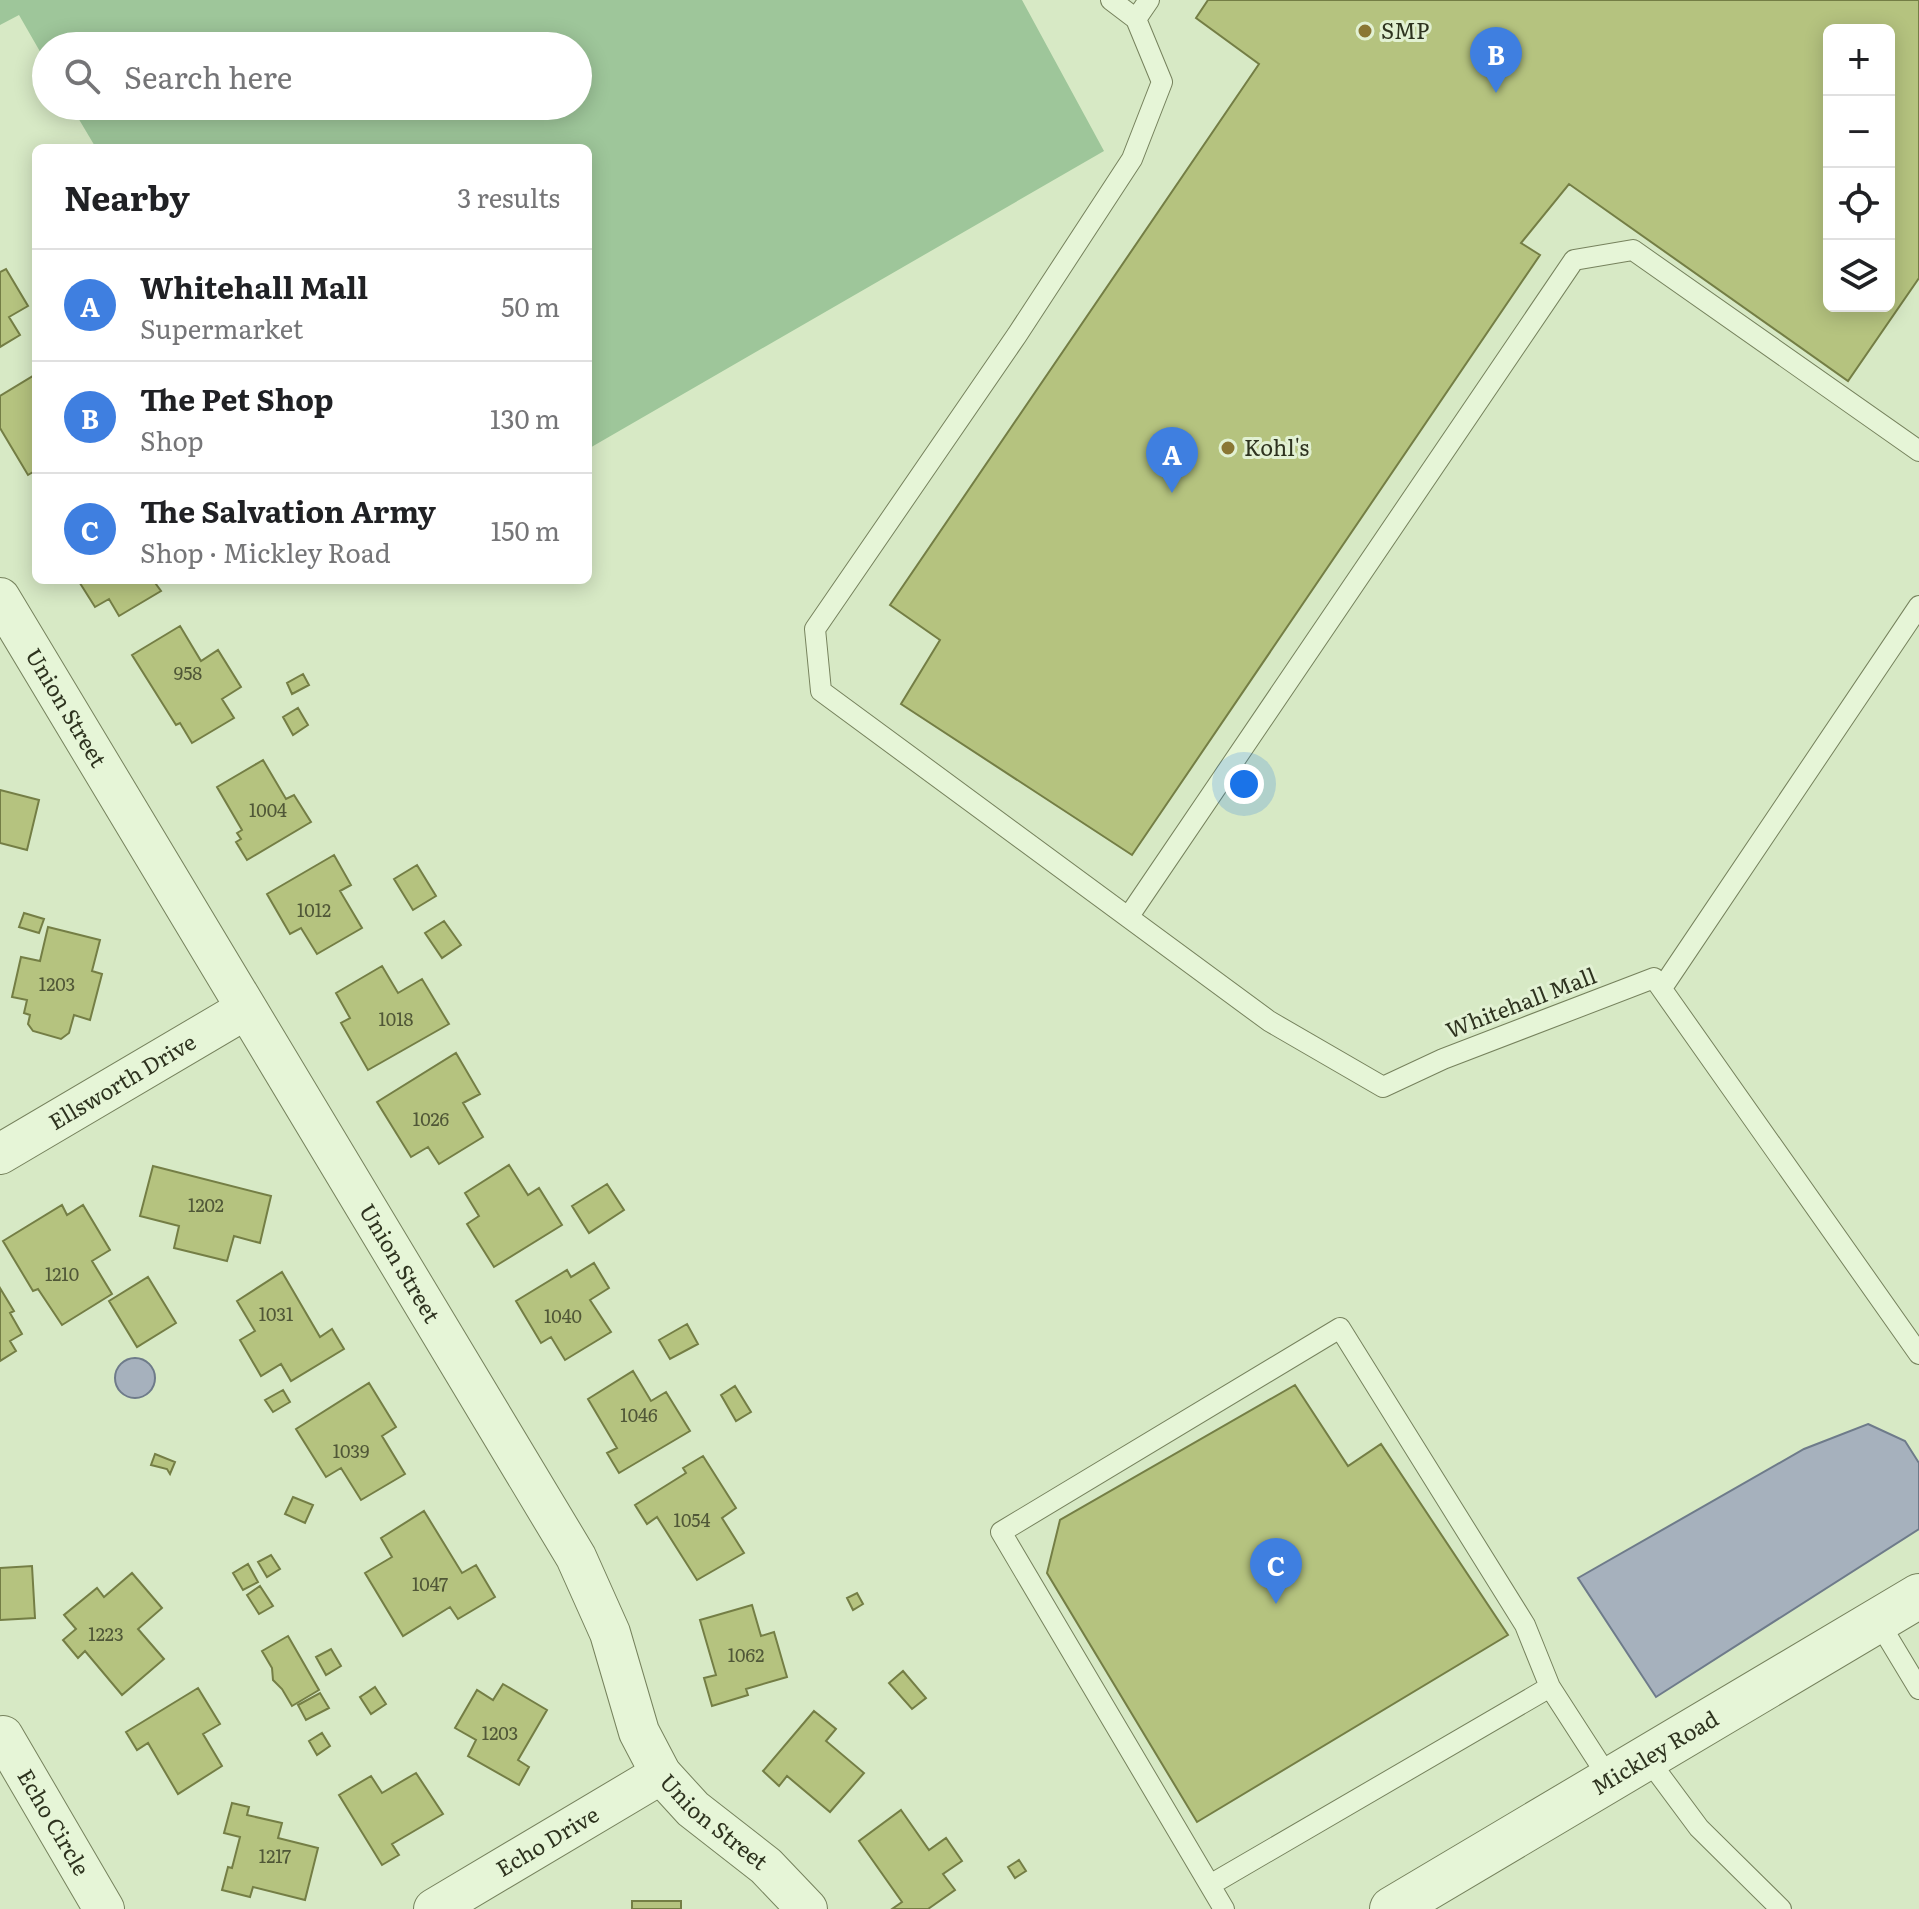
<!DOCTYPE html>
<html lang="en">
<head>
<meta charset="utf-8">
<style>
  :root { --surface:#fff; --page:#f6f6f6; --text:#202124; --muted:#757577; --line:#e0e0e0; --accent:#db2777 }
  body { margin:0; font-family:Literata,serif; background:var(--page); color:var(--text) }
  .controls { position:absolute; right:24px; top:24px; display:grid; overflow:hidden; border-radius:12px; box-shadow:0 4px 20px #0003 }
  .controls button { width:72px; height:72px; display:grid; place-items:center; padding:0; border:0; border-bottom:2px solid var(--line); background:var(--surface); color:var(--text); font:40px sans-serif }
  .you { position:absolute; left:1244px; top:784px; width:28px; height:28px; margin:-20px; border:6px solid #fff; border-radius:50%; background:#1a73e8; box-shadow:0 0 0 12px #1a73e833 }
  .badge { display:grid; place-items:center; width:52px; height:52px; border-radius:50%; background:var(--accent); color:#fff; font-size:26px; font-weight:700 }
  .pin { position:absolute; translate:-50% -66px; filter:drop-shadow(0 2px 4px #0008) }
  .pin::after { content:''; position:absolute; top:42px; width:28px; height:24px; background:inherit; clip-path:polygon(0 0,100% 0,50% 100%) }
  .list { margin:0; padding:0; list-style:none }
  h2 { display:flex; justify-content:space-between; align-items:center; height:104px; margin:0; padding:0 32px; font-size:34px }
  h2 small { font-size:26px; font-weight:400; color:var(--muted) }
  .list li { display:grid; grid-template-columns:52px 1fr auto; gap:24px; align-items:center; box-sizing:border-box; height:112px; padding:0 32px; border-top:2px solid var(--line) }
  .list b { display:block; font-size:30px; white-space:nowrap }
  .list p { margin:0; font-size:26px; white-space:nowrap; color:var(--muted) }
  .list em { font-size:26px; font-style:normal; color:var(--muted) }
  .icon { flex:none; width:44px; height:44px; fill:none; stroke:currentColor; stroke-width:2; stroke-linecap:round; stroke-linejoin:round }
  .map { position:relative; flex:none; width:1919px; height:1909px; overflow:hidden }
  .search { position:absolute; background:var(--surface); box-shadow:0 4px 20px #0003; left:32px; top:32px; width:560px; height:88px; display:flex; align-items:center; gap:20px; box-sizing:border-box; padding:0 28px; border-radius:44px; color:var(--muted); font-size:30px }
  .panel { position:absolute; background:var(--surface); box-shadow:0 4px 20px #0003; left:32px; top:144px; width:560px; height:440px; border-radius:12px }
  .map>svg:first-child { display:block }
  .green { fill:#9ec69a }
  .water { fill:#a6b1bd; stroke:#6e7b8a; stroke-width:2 }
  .building { fill:#b5c37f; stroke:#747e45; stroke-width:2; fill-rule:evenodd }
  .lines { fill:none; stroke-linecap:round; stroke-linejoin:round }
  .service-casing { stroke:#76825d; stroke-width:22 }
  .minor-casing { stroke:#76825d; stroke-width:42 }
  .tertiary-casing { stroke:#76825d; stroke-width:46 }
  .service { stroke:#e6f5d7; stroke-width:20 }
  .minor { stroke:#e6f5d7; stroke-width:40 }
  .tertiary { stroke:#e6f5d7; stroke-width:44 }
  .poi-dot { fill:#8a7734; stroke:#e2f1d3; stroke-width:3 }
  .labels { text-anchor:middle; stroke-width:6; stroke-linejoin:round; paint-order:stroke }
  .number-label { font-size:18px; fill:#505737 }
  .poi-label { font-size:22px; fill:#2e331f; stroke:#e2f1d3; text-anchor:start }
  .street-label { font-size:22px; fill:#2e331f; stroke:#e2f1d3 }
</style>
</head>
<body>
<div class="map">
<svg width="1919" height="1909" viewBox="0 0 1919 1909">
  <rect width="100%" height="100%" fill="#d7e9c5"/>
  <path class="green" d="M 0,0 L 1022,0 L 1104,151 L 588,449 L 588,148 L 96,148 L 71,106 L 578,106 L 578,46 L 46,46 L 46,62 L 19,15 L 0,25 Z"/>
  <path class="water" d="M115 1378a20 20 0 1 1 40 0a20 20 0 1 1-40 0Z
    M 1868,1424 L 1905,1441 L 1919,1463 L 1919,1529 L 1656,1697 L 1578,1578 L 1804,1449 Z"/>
  <path class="building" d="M 1208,0 L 1919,0 L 1919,278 L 1848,381 L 1569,184 L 1521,243 L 1540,255 L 1132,855 L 901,704 L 940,640 L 890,605 L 1259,64 L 1196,18 ZM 1829,30 L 1889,30 L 1889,306 L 1829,306 Z
    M 6,269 L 28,306 L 9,317 L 20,335 L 0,347 L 0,272 Z
    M 33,376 L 36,381 L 36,476 L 33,472 L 28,475 L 0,428 L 0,396 Z
    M 78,580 L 153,580 L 161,591 L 119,616 L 109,599 L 95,607 Z
    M 180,626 L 201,661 L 218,650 L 241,687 L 222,699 L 234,718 L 192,743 L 180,723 L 176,725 L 132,655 Z
    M 303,674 L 309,685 L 292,694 L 287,683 Z
    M 298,708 L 308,725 L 293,735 L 283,717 Z
    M 263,760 L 286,799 L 294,795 L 311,822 L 247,860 L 236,842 L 241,839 L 237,833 L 242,830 L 217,787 Z
    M 0,790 L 39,800 L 27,850 L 0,843 Z
    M 334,855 L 351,885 L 340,891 L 362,928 L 317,954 L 301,928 L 290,934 L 267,894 Z
    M 417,865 L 436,896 L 413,910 L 394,879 Z
    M 24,913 L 44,919 L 39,933 L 19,927 Z
    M 444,921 L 461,945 L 442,958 L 425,933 Z
    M 48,927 L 100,940 L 92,971 L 102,974 L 90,1020 L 74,1015 L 69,1033 L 61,1039 L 33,1031 L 28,1024 L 30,1015 L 24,1013 L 27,1000 L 12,997 L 21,957 L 40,961 Z
    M 382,966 L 398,993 L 422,979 L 449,1024 L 368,1070 L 341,1023 L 350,1018 L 336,993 Z
    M 456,1053 L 480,1094 L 463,1103 L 483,1137 L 439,1164 L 428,1147 L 411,1157 L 377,1102 Z
    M 509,1165 L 528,1195 L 539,1188 L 562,1225 L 494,1267 L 467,1224 L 479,1216 L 465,1193 Z
    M 153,1166 L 271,1196 L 260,1243 L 234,1236 L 227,1261 L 174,1248 L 179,1226 L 140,1216 Z
    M 607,1184 L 624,1210 L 589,1233 L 572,1206 Z
    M 62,1205 L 67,1215 L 83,1205 L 110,1250 L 92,1261 L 112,1294 L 62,1325 L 38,1289 L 33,1291 L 3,1241 Z
    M 594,1263 L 609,1288 L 590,1300 L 611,1332 L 565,1360 L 551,1337 L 541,1343 L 516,1301 L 567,1270 L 571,1277 Z
    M 282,1272 L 320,1337 L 332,1329 L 344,1349 L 291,1381 L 281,1364 L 261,1376 L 240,1340 L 255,1331 L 237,1301 Z
    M 148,1277 L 176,1323 L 137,1347 L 109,1301 Z
    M 0,1288 L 14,1311 L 10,1313 L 22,1334 L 10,1341 L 16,1351 L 0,1361 Z
    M 687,1324 L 698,1344 L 670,1359 L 659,1340 Z
    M 633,1371 L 651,1401 L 666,1392 L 690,1431 L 619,1473 L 607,1453 L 617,1448 L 588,1399 Z
    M 369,1383 L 396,1427 L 382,1436 L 405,1474 L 361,1500 L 341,1468 L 326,1477 L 296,1429 Z
    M 1295,1385 L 1348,1466 L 1381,1444 L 1508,1635 L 1197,1822 L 1047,1573 L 1060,1520 Z
    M 735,1386 L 751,1412 L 736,1421 L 721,1395 Z
    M 283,1390 L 290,1402 L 273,1412 L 265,1400 Z
    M 155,1454 L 175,1462 L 170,1474 L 167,1469 L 151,1465 Z
    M 703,1456 L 736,1508 L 722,1518 L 744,1553 L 697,1580 L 657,1517 L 647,1524 L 635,1505 L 686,1473 L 683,1468 Z
    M 293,1497 L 313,1505 L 305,1523 L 285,1514 Z
    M 424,1511 L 462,1573 L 476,1565 L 495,1597 L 458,1619 L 450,1607 L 403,1636 L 365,1573 L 392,1557 L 381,1538 Z
    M 271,1555 L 280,1569 L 267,1577 L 258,1562 Z
    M 248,1564 L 258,1582 L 243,1590 L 233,1573 Z
    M 32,1566 L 35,1618 L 0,1620 L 0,1568 Z
    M 132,1573 L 162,1608 L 138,1629 L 164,1659 L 122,1695 L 85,1651 L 78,1658 L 63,1640 L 76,1629 L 64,1615 L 97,1588 L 104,1597 Z
    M 260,1586 L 273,1606 L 259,1614 L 247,1595 Z
    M 857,1593 L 863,1604 L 853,1610 L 847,1598 Z
    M 752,1605 L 761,1636 L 774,1632 L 787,1677 L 746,1689 L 748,1695 L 712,1706 L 704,1678 L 716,1675 L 700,1620 Z
    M 288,1636 L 319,1690 L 292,1706 L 282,1689 L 273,1680 L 272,1668 L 262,1651 Z
    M 331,1649 L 341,1666 L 326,1675 L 316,1657 Z
    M 903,1671 L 926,1698 L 912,1709 L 889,1683 Z
    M 503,1684 L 547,1710 L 518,1760 L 529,1767 L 519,1785 L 468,1756 L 476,1740 L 455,1728 L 477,1690 L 493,1700 Z
    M 375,1687 L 386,1704 L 371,1714 L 360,1697 Z
    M 198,1688 L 220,1724 L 203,1734 L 222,1766 L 178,1794 L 148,1743 L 137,1750 L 126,1732 Z
    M 320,1693 L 329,1708 L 306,1720 L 298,1705 Z
    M 814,1711 L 836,1729 L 826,1741 L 864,1773 L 830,1812 L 787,1776 L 779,1786 L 763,1771 Z
    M 322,1733 L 330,1746 L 317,1755 L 309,1741 Z
    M 416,1773 L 443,1814 L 392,1844 L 399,1855 L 382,1865 L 339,1795 L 371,1776 L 382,1793 Z
    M 232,1803 L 249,1807 L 247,1815 L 282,1823 L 278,1838 L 318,1848 L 305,1900 L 253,1887 L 250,1897 L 222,1890 L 228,1867 L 232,1868 L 240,1837 L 224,1833 Z
    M 901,1810 L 929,1850 L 946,1838 L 962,1861 L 943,1874 L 955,1890 L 928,1909 L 892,1909 L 902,1902 L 859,1841 Z
    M 1019,1860 L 1026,1871 L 1015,1878 L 1008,1867 Z
    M 632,1901 L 681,1901 L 681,1909 L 632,1909 Z"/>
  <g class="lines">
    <defs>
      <path id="service" d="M 1111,0 L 1136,19
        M 1149,0 L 1136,19 L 1162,82 L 1132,159 L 1017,335 L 815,629 L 821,691 L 1269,1021 L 1383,1087 L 1443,1059 L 1654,978 L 1919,1354
        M 1129,916 L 1574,260 L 1633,250 L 1919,451
        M 1662,988 L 1919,606
        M 1878,1621 L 1919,1689
        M 1647,1758 L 1699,1828 L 1781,1909
        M 1210,1885 L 1550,1687 L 1610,1780
        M 1224,1909 L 1001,1532 L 1340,1328 L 1525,1625 L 1550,1687"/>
      <g id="minor">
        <path id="s1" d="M 0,598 L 576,1557 L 610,1633 L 639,1732 L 661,1774 L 693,1809 L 766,1866 L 807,1909"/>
        <path id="s2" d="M 0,1154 L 246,1009"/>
        <path id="s3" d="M 3,1736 L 104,1909"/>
        <path id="s4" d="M 434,1909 L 661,1774"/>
      </g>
      <g id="tertiary">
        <path id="s5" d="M 1392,1909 L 1919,1596"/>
      </g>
    </defs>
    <use href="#service" class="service-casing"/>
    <use href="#minor" class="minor-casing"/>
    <use href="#tertiary" class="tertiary-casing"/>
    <use href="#service" class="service"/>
    <use href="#minor" class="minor"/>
    <use href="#tertiary" class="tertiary"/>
  </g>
  <g class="poi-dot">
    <circle cx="1365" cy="31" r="8"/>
    <circle cx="1228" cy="448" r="8"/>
  </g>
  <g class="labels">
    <g class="number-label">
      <text x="188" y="680">958</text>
      <text x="268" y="817">1004</text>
      <text x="314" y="917">1012</text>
      <text x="57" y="991">1203</text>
      <text x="396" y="1026">1018</text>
      <text x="431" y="1126">1026</text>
      <text x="206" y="1212">1202</text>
      <text x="62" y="1281">1210</text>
      <text x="276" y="1321">1031</text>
      <text x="563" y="1323">1040</text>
      <text x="639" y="1422">1046</text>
      <text x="351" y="1458">1039</text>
      <text x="692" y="1527">1054</text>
      <text x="430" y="1591">1047</text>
      <text x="106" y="1641">1223</text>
      <text x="746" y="1662">1062</text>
      <text x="500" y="1740">1203</text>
      <text x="275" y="1863">1217</text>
    </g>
    <g class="poi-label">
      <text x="1381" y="39">SMP</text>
      <text x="1244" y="456">Kohl's</text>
    </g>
    <g class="street-label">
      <text dy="8" stroke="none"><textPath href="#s1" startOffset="128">Union Street</textPath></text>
      <text transform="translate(1521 1003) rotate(-21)" y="8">Whitehall Mall</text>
      <text dy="8" stroke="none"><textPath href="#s2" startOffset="142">Ellsworth Drive</textPath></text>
      <text dy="8" stroke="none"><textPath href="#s1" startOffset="776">Union Street</textPath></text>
      <text dy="8" stroke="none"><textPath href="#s5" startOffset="306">Mickley Road</textPath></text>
      <text dy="8" stroke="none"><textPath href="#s1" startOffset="1424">Union Street</textPath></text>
      <text dy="8" stroke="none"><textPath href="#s3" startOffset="100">Echo Circle</textPath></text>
      <text dy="8" stroke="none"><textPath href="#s4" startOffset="132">Echo Drive</textPath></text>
    </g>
  </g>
</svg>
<div class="controls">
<button>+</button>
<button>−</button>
<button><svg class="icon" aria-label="locate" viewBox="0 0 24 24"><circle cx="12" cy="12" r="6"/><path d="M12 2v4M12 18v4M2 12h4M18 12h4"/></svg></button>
<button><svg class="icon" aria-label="layers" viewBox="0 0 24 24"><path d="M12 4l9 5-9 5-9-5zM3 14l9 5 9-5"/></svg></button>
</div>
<div class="you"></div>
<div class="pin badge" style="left:1172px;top:493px;background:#3f7fe0">A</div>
<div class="pin badge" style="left:1496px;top:93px;background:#3f7fe0">B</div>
<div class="pin badge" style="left:1276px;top:1604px;background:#3f7fe0">C</div>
<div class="search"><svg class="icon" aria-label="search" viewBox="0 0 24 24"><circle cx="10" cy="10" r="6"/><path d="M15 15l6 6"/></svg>Search here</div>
<section class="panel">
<h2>Nearby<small>3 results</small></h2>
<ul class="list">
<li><span class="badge" style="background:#3f7fe0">A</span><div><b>Whitehall Mall</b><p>Supermarket</p></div><em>50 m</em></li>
<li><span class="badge" style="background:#3f7fe0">B</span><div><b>The Pet Shop</b><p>Shop</p></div><em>130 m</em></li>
<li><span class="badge" style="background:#3f7fe0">C</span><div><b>The Salvation Army</b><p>Shop · Mickley Road</p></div><em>150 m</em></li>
</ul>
</section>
</div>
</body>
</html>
